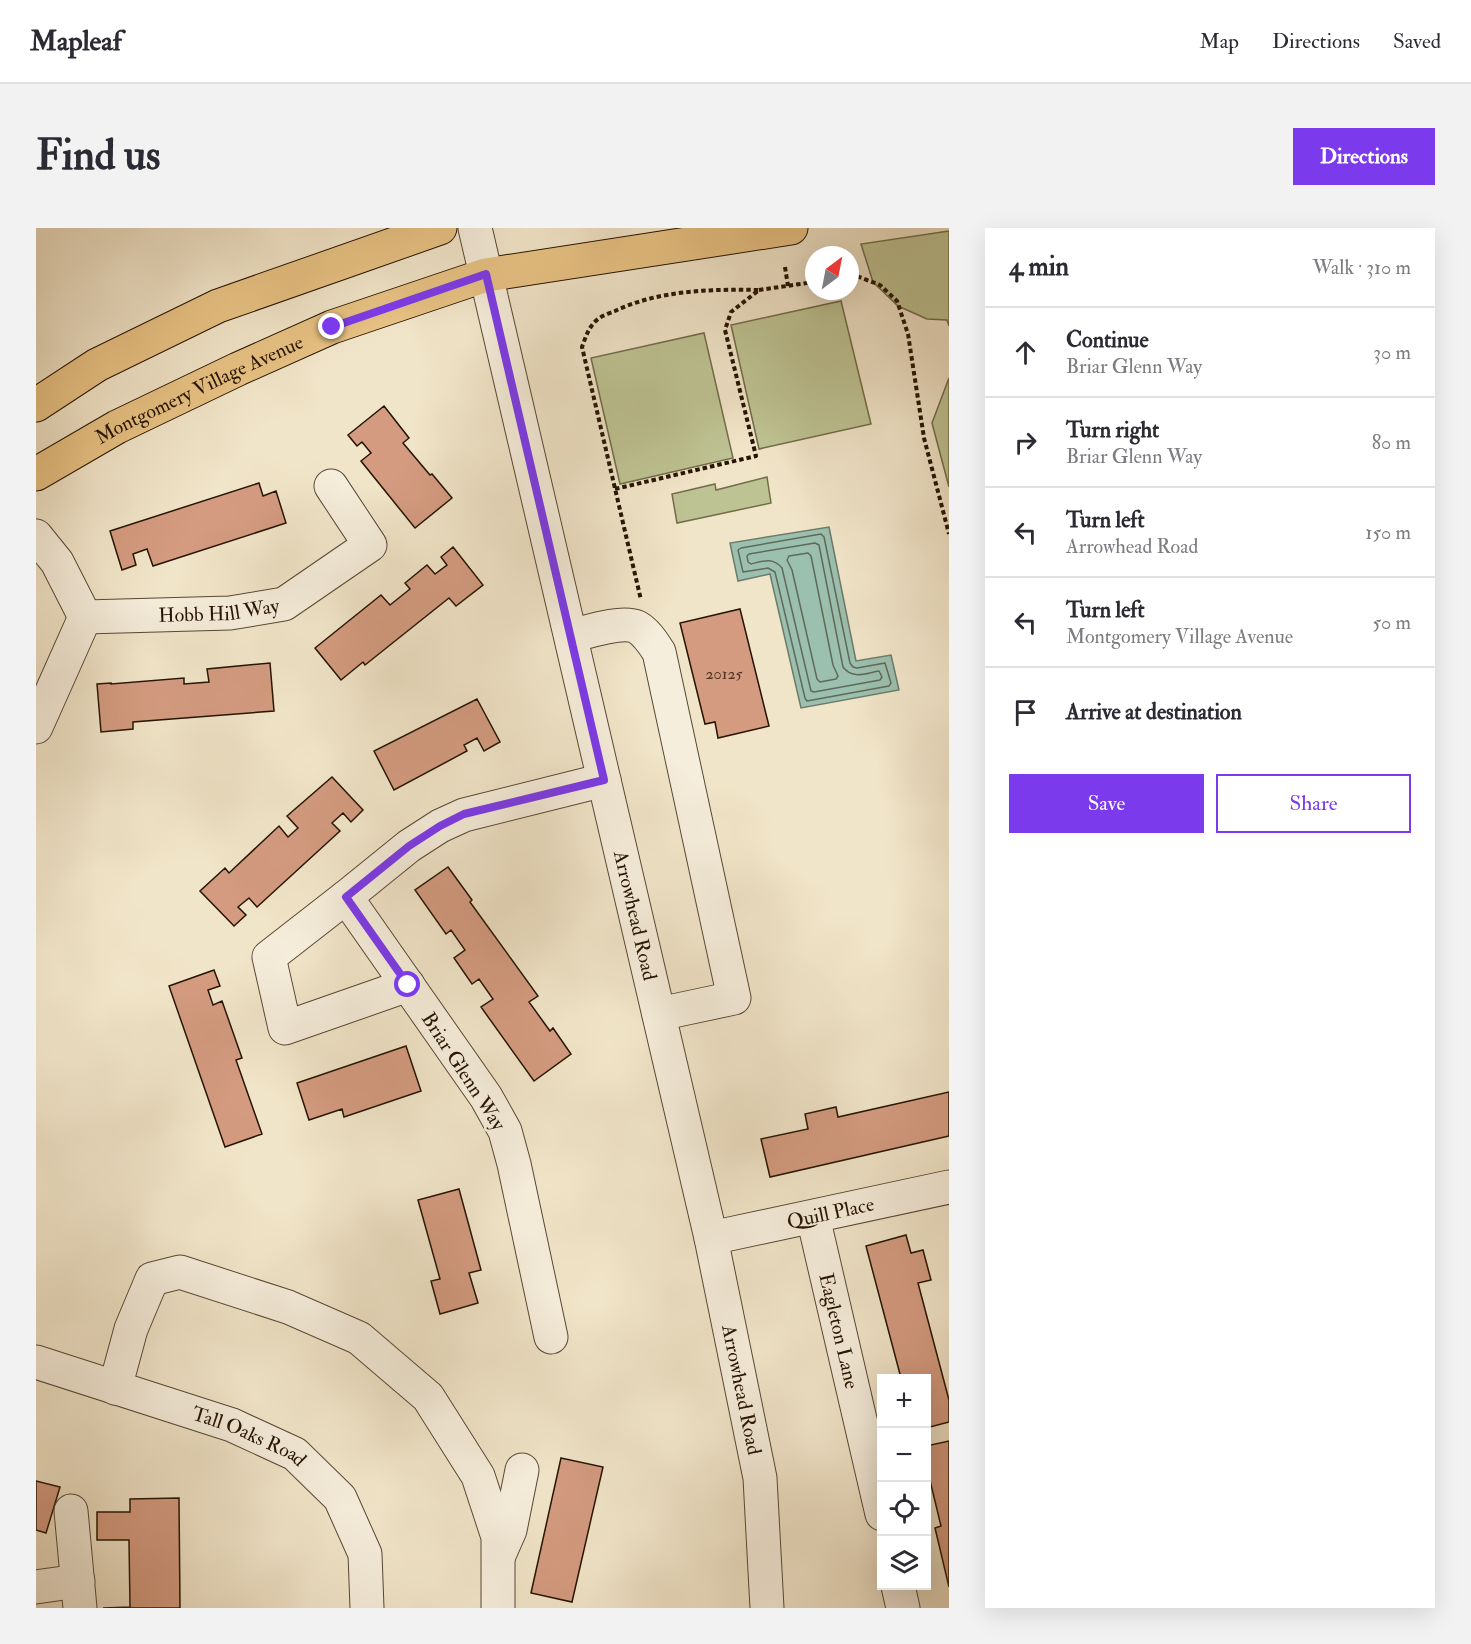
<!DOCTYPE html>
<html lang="en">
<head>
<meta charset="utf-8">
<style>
  :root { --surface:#fff; --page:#f2f2f3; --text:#2b2b33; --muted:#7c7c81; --line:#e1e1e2; --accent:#7c3aed }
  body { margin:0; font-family:"IM FELL Double Pica",serif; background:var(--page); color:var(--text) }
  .controls { position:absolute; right:18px; bottom:18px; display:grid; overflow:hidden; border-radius:0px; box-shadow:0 6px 24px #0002 }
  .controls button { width:54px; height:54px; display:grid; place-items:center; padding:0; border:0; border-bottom:2px solid var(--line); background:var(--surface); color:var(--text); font:30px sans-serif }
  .compass { position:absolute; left:769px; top:18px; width:54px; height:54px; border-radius:50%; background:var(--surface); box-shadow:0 6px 24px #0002; rotate:32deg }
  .stop { position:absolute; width:18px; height:18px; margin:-14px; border:4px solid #7c3aed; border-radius:50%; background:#fff }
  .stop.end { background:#7c3aed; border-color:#fff; box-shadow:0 2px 6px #0008 }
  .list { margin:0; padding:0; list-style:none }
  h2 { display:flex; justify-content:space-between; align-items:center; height:78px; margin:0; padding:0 24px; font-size:26px }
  h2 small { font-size:20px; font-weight:400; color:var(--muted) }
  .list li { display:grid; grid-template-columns:39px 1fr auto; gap:18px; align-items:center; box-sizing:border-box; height:90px; padding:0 24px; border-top:2px solid var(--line) }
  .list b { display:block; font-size:22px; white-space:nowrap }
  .list p { margin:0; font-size:20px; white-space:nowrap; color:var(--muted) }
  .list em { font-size:20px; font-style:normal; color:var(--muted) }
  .actions { display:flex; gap:12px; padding:18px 24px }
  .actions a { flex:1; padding:14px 0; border:2px solid var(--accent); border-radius:0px; text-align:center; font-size:21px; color:var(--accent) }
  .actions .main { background:var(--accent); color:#fff }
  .icon { flex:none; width:33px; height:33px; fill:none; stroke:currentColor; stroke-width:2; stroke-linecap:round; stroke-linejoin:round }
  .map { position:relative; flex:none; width:913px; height:1380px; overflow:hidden; border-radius:0px }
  header { display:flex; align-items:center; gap:36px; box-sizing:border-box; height:84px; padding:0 30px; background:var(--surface); border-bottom:2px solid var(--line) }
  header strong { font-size:28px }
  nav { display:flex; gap:33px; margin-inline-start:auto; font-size:21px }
  .intro { display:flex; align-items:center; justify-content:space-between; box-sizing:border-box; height:144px; padding:0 36px }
  h1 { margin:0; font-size:42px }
  .button { padding:15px 27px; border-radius:0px; background:var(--accent); color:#fff; font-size:21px; font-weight:700 }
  main { display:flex; gap:36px; padding:0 36px }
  aside { flex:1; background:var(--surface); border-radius:0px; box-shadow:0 6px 24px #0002 }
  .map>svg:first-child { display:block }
  .green { fill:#bec393; stroke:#726c4a; stroke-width:1.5 }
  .water { fill:#9cc0af; stroke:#6c7b6a; stroke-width:1.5 }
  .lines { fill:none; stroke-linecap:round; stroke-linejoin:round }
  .shore { stroke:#606a58; stroke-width:1.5 }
  .building { fill:#d49b80; stroke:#251402; stroke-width:1.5 }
  .minor-casing { stroke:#584834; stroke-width:35 }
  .major-casing { stroke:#251402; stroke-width:35 }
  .path { stroke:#251402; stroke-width:4; stroke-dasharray:4.5 3; stroke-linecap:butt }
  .minor { stroke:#f6eedc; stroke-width:33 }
  .major { stroke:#e8c284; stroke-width:33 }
  .route { stroke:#7c3aed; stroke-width:8 }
  .labels { text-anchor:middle; stroke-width:5; stroke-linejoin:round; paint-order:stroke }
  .number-label { font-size:16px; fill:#513622 }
  .street-label { font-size:20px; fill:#251402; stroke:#f6eedc }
</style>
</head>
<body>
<header>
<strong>Mapleaf</strong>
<nav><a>Map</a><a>Directions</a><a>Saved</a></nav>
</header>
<div class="intro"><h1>Find us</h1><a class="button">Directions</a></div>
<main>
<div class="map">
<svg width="913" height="1380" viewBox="0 0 913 1380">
  <rect width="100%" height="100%" fill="#f1e5c9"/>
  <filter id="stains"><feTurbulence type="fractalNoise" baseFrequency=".00333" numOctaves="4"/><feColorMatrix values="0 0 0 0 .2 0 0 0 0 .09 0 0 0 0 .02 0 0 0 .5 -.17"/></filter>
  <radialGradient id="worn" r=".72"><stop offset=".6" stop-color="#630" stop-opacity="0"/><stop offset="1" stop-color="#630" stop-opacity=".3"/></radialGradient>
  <path class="green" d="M 913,3 L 913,98 L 911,92 L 891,91 L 862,78 L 837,54 L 825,16 Z
    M 805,73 L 835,196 L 723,221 L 695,97 Z
    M 668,105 L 697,230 L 584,256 L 555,130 Z
    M 913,150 L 913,259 L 896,195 Z
    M 731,249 L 735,275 L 641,295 L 636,266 L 679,256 L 680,262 Z"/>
  <path class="water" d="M 793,299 L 820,433 L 855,427 L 863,462 L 765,480 L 734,346 L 702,353 L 694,315 Z"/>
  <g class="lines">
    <path class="shore" d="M 785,306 L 788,309 L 814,435 L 817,439 L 821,440 L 849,435 L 855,455 L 853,458 L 771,473 L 769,470 L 739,344 L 732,340 L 707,344 L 702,322 L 705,320 Z
      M 779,315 L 783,317 L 807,439 C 817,452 830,445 843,443 L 846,449 L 844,452 L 778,464 L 775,463 L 746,340 C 737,329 727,333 715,336 L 712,334 L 711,328 L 713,326 Z
      M 772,325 L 775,328 L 797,437 L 802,448 L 800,451 L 784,454 L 781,451 L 756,342 L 751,332 L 753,328 Z"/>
  </g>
  <path class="building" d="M 348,178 L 373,210 L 367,215 L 394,247 L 396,246 L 416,270 L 379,300 L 325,233 L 335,225 L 326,214 L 321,218 L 312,207 Z
    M 223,255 L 227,268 L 240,263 L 250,295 L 117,338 L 111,321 L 97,326 L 100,337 L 86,342 L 74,303 Z
    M 417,319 L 447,357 L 420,378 L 413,370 L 329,437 L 327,434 L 305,452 L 279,420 L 345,367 L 354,377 L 374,361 L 369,355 L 391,337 L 399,346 L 411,337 L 405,329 Z
    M 704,381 L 733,498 L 682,510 L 679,494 L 669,496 L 644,395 Z
    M 234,435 L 238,483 L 97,494 L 97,501 L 65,504 L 61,456 L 75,455 L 75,456 L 148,450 L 148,456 L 173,454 L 171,441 Z
    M 441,471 L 464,514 L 448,523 L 441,510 L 428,517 L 431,523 L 358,562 L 338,523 Z
    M 296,549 L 327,582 L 315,594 L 307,585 L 296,595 L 304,603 L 221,679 L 213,670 L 202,679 L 210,687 L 198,698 L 164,663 L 189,640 L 193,645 L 243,598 L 252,609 L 262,600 L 251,588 Z
    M 412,639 L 436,672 L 434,674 L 502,768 L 493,774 L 514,803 L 517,800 L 535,826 L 498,853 L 445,779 L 457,771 L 443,751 L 436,756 L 418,730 L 429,722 L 415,702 L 410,706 L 379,662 Z
    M 178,742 L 184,758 L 172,762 L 177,777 L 186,773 L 206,830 L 200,832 L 226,906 L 189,919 L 133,758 Z
    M 370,818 L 385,863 L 308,889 L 306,881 L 273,892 L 261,855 Z
    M 913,864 L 913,908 L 734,949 L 725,911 L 772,901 L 769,886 L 800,879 L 802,889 Z
    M 423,961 L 445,1042 L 433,1045 L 442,1075 L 404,1086 L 395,1053 L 404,1051 L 382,972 Z
    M 870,1007 L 875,1025 L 887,1022 L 895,1052 L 882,1055 L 913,1172 L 913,1194 L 890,1200 L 890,1150 L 865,1150 L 830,1018 Z
    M 913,1213 L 913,1359 L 899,1300 L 905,1298 L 890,1236 L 890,1218 Z
    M 525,1230 L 567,1239 L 536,1374 L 495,1365 Z
    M 0,1253 L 24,1259 L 10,1305 L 0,1302 Z
    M 143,1270 L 144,1380 L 67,1380 L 94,1379 L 93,1312 L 61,1312 L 61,1284 L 94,1284 L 94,1271 Z"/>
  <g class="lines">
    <defs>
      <g id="minor">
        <path id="s1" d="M 439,0 L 675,1010 L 724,1250 L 731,1380"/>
        <path d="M 0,308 L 21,334 L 49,389"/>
        <path id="s2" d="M 49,389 L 194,385 L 248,376 L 334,317 L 295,258"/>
        <path d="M 535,408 C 551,404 586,392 601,399 C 611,405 617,415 623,424 L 698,770 L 623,786"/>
        <path d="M 0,499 L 49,389"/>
        <path d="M 310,669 L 233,729 L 249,800 L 372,757"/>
        <path id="s3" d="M 777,989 L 846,1286"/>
        <path id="s4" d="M 675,1010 L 913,959"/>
        <path d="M 515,1109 L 478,936 L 469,903 L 450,869 L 310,669 L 373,618 L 404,598 L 428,587 L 568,552"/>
        <path id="s5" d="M 0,1134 L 196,1197 L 259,1226 L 304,1270 L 329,1326 L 331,1380"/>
        <path d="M 79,1160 L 95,1101 L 116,1051 L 144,1044 L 252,1079 L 323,1110 L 392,1169 L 442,1248 L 462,1309 L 462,1380"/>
        <path d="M 35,1283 L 44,1380"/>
        <path d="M 463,1327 L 474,1302 L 486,1242"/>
        <path d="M 862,1358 L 867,1380"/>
        <path d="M 0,1359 L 42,1353"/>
      </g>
      <g id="major">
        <path d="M 0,177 L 61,137 L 182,78 L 404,0"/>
        <path id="s6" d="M 0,246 L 81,199 L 202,141 L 296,99 L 450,47 L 755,0"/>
      </g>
    </defs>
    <use href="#minor" class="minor-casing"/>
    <use href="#major" class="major-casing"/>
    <path class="path" d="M 749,39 L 752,58
      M 814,48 L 818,47 L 844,57 L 861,73 L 872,106 L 888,210 L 913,306
      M 723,62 L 778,54
      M 579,261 L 720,228 L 689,102 L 695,84 L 723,62 C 675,61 623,62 579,83 C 574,85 567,87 562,91 C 553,98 550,108 546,119 L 605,372"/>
    <use href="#minor" class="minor"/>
    <use href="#major" class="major"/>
  </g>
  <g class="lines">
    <path class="route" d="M 296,99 L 450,46 L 568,552 L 428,586 L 404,598 L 373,618 L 310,669 L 372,757"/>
  </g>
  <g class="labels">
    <g class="number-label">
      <text x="688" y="451">20125</text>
    </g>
    <g class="street-label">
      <text dy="7" stroke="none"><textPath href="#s6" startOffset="184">Montgomery Village Avenue</textPath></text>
      <text dy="7" stroke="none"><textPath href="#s2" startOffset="134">Hobb Hill Way</textPath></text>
      <text dy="7" stroke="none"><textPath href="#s1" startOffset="706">Arrowhead Road</textPath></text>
      <text transform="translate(428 843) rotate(57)" y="7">Briar Glenn Way</text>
      <text dy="7" stroke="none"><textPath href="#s4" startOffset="122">Quill Place</textPath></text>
      <text dy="7" stroke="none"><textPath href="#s3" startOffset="117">Eagleton Lane</textPath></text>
      <text dy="7" stroke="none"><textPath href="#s1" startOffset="1192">Arrowhead Road</textPath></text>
      <text dy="7" stroke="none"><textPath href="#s5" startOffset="226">Tall Oaks Road</textPath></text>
    </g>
  </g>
  <rect width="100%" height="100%" filter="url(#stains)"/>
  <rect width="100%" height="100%" fill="url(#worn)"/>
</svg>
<div class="controls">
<button>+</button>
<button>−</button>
<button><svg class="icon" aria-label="locate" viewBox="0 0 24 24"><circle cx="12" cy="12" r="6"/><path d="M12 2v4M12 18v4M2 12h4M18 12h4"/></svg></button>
<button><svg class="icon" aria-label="layers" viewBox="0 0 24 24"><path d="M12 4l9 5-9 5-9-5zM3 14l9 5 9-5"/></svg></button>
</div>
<svg class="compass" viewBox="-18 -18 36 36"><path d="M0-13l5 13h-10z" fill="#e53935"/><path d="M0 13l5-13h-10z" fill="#7c7c81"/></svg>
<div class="stop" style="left:372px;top:757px"></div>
<div class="stop end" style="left:296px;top:99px"></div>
</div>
<aside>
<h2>4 min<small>Walk · 310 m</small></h2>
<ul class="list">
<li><svg class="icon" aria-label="ahead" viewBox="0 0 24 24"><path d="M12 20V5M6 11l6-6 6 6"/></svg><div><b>Continue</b><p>Briar Glenn Way</p></div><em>30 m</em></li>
<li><svg class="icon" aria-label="right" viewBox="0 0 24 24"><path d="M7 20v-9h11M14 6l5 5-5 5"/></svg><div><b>Turn right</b><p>Briar Glenn Way</p></div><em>80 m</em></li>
<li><svg class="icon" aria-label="left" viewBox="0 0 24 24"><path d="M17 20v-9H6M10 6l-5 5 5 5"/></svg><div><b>Turn left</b><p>Arrowhead Road</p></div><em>150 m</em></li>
<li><svg class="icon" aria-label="left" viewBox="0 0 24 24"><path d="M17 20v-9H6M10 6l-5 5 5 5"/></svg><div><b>Turn left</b><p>Montgomery Village Avenue</p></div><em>50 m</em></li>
<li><svg class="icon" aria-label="arrive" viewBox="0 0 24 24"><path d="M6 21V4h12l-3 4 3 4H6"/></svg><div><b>Arrive at destination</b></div></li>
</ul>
<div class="actions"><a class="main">Save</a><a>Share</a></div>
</aside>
</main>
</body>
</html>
